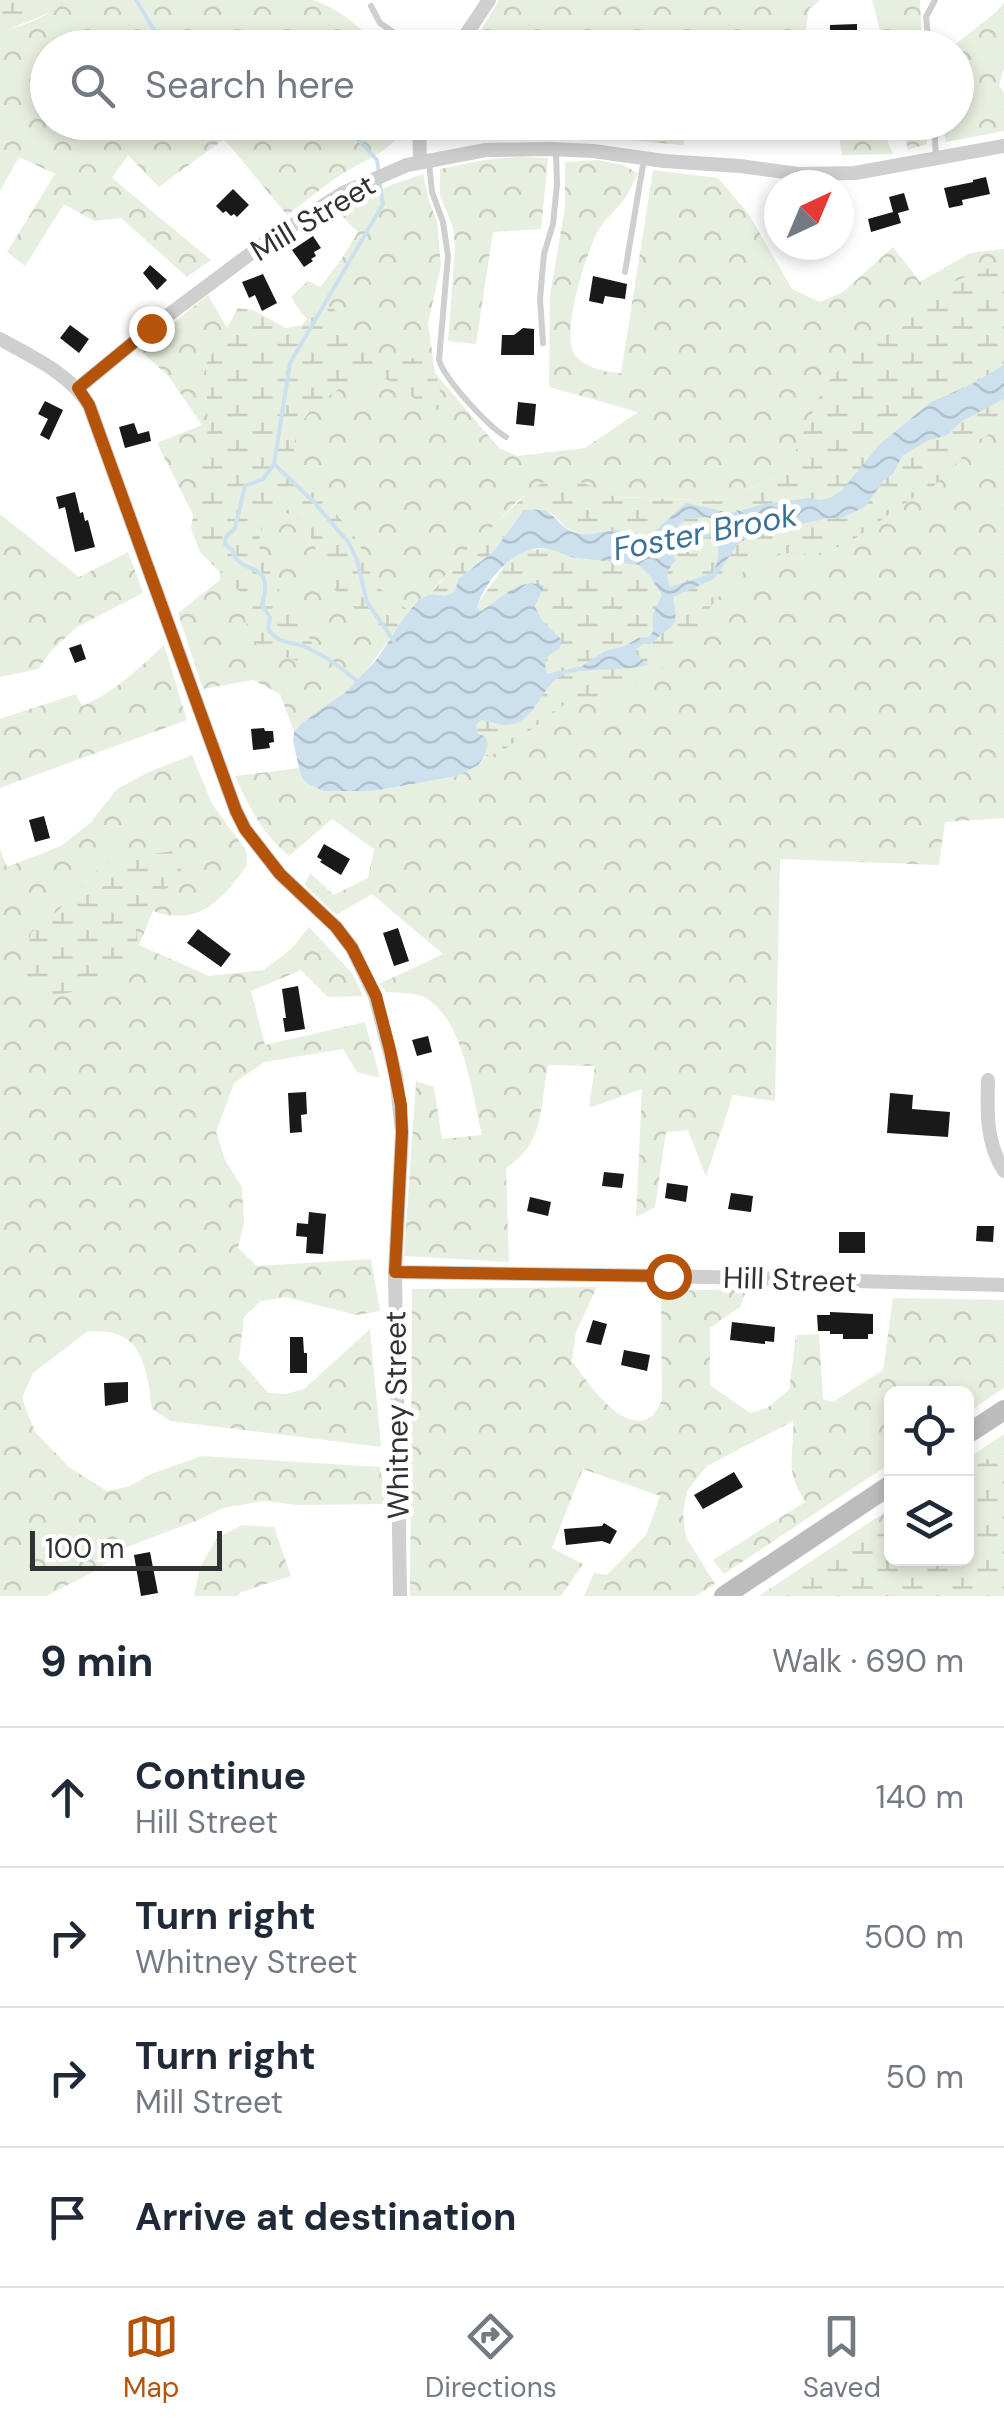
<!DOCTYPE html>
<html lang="en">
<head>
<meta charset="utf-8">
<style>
  :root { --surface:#fff; --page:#f6f6f7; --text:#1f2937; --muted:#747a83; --line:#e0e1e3; --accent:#b45309 }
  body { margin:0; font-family:"DM Sans",sans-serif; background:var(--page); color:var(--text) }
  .controls { position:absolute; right:30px; bottom:30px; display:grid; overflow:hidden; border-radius:15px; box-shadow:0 5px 15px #0003 }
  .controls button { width:90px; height:90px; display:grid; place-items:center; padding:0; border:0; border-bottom:2px solid var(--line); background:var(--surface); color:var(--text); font:50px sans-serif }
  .compass { position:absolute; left:764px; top:170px; width:90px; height:90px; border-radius:50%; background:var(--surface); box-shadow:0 5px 15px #0003; rotate:44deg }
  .scale { position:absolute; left:30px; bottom:25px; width:192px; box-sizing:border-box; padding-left:10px; border:5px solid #323232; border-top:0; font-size:28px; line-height:35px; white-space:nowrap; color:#323232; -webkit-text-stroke:8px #fff; paint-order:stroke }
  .stop { position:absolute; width:30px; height:30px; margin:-22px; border:8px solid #b45309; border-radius:50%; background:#fff }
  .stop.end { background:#b45309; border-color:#fff; box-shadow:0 2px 10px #0008 }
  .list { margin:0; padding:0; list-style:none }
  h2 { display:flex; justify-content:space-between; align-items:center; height:130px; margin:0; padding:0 40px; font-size:42px }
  h2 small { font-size:32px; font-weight:400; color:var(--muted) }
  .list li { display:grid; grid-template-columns:65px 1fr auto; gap:30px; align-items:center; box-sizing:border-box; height:140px; padding:0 40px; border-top:2px solid var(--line) }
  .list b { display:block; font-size:38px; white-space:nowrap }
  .list p { margin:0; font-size:32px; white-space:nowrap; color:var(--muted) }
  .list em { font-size:32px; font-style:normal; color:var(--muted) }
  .icon { flex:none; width:55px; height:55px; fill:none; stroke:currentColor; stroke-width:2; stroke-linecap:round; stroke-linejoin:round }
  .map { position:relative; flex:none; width:1004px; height:1596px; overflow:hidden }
  .search { position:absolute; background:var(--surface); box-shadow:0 5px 15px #0003; left:30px; right:30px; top:30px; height:110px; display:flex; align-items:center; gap:25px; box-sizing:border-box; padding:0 35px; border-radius:55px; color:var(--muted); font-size:38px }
  .sheet { height:690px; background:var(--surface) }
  nav { display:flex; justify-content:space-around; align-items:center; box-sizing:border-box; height:140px; border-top:2px solid var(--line); background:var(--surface); font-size:28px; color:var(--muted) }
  nav a { display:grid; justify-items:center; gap:5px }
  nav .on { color:var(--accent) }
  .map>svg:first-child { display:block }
  .forest { fill:url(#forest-crowns) }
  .wetland { fill:url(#wetland-marsh) }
  .water { fill:url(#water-waves); fill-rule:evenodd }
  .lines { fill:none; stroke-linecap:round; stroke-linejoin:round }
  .stream { stroke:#cce0ee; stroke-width:4 }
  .building { fill:#191919 }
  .service { stroke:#cfcfcf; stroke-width:6 }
  .minor { stroke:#cfcfcf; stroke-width:14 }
  .secondary { stroke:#bcbcbc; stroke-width:20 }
  .route { stroke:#b45309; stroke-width:12 }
  .labels { text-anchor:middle; stroke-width:10; stroke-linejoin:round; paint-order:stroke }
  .street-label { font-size:30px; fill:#323232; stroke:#fff }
  .water-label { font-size:32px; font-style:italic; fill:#3b7198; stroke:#fff }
</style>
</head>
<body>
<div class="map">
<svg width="1004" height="1596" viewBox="0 0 1004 1596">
  <defs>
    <pattern id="forest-crowns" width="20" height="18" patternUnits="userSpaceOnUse" patternTransform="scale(2.5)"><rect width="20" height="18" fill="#e7efe0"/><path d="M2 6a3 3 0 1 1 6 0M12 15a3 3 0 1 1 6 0" fill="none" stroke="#c7cdc1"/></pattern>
    <pattern id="wetland-marsh" width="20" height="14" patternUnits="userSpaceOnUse" patternTransform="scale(2.5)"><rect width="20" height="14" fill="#e7efe0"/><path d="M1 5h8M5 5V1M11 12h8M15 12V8" fill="none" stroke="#c7cdc1"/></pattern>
    <pattern id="water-waves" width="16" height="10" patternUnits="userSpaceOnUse" patternTransform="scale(2.5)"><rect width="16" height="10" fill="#cce0ee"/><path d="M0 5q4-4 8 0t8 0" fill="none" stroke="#b0c1cd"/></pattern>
  </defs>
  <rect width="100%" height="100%" fill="#fff"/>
  <path class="forest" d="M 65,0 L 312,0 C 341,9 359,27 380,47 L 48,48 L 48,122 L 406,123 C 395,150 369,158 345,172 C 325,185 306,201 287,215 L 224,139 L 159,187 L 128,155 L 112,178 L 211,260 L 187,277 L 121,218 L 94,221 L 64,204 L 25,266 L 7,252 L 55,174 L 19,157 L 0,191 L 0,31 C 22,27 49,17 65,0 Z
    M 499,0 L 820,0 L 809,9 L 803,47 L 470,48 Z
    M 872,0 L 920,0 L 922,47 L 884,47 Z
    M 1004,3 L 1004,68 L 999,86 L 1004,92 L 1004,131 L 946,142 L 942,123 L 956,122 L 956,48 L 952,47 L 997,11 Z
    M 429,123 L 690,123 L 683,145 L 527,131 L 429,130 Z
    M 837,123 L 880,123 L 893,154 L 842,155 Z
    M 902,123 L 926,123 L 927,144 L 908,150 Z
    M 518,157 L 548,158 L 541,229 L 493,232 L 476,344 L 448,341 L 455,248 L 453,227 L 440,195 L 440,169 L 484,160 Z
    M 597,160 L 623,165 L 638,173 C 633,183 629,193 623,201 C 615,211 604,220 598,231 C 586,254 562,329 573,352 C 581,367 606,373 621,373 L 653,170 L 718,178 L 748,213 L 792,289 L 820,302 L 843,292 L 893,247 L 920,282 L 970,253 L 1004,249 L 1004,351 L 796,460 L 777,477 L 721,501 L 597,496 L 537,489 L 519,499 L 489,531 L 469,547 L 430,594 L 418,600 L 412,607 C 391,634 375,664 350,688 C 333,705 310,713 294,732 L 280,694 L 253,680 L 203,689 L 178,613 L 220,580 L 219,554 L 198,525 L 157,443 L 202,425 L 169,377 L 140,350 L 208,295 L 227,328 L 326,335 L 302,314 L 291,297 L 308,281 L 320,287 L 341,260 L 358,232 L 336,211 L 391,185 L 423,174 L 429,201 L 437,221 L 441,266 L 428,323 L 435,373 L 499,448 L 517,456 L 585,448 L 638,412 L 549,387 L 550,295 L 565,207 L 565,162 Z
    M 1004,399 L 1004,818 L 945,822 L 939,865 L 780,859 L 775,1101 L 733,1095 L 706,1177 L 688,1130 L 666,1132 L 655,1207 L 636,1217 L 642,1089 L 589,1108 L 595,1066 L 548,1065 C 540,1106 545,1144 506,1168 L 509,1262 L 404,1256 L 416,1081 L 434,1087 L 442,1139 L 482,1135 C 472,1094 464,1021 426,998 C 416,992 398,993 387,992 L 379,984 L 443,954 L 372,894 L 336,915 L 305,885 L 310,873 L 334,895 L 368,878 L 374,849 L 332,819 L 289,856 C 261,832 250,809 235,776 L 299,768 L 302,778 L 324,791 L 373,791 L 458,776 L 700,611 L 707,591 Z
    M 0,514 L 79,577 L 128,552 L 143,593 L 77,627 L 51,651 L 38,669 L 0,677 Z
    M 164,645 L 187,720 L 0,788 L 0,719 L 76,694 L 82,706 C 115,692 138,669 164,645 Z
    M 192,755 L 212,804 L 246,850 L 247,865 C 222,901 198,927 153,911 L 139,945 L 209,976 L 264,970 L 292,948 L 309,927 L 352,973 L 363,996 L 328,997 L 301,970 L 251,991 L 265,1045 L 365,1022 L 380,1078 L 357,1072 L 343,1049 L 265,1062 L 234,1083 L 216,1132 L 225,1160 L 242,1187 L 244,1223 L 238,1248 L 257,1266 L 371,1259 L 380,1311 L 356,1315 L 285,1297 L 261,1301 L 244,1317 L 239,1359 L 268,1393 L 286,1394 L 304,1389 L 370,1329 L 381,1447 L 170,1421 L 152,1409 C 148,1382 146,1340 113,1333 C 106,1331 96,1332 88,1331 L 33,1373 L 22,1398 L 35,1432 L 69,1467 L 107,1491 L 130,1486 L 151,1474 L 202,1456 L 380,1467 L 386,1504 L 298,1505 L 263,1501 L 223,1508 L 198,1520 L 127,1547 L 95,1571 L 46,1596 L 0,1596 L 0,849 L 7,867 L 61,846 L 91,822 L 117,789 L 149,772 Z
    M 597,1287 L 576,1332 L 572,1361 C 586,1380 626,1441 654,1414 C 654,1414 662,1401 662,1400 L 661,1291 L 747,1289 L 740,1307 L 710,1328 L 710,1385 L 750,1413 L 767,1408 L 789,1390 L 796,1335 L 819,1334 L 823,1399 L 833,1402 L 883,1370 L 893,1298 L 1004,1300 L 1004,1388 L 967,1413 L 966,1394 L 892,1394 L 891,1463 L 724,1574 L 713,1560 L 805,1502 C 802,1495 796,1487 794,1479 C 788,1461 795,1440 793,1421 L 707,1466 L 687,1491 L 683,1514 L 686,1537 L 715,1584 L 696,1596 L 584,1596 L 594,1573 L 607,1575 L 646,1535 L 660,1496 L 583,1469 L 552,1548 L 583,1564 L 561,1596 L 410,1596 L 412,1289 Z
    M 1004,1434 L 1004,1455 L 987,1459 L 967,1472 L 967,1459 Z
    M 891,1508 L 891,1515 L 840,1596 L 759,1596 Z
    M 242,1525 L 274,1527 L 291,1576 L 241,1592 L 237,1596 L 194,1596 L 200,1567 L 217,1538 Z"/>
  <path class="wetland" d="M 0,0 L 65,0 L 56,10 L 2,32 L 0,48 Z
    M 577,34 L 615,36 L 639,45 L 639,47 L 534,47 L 545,36 Z
    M 1004,262 L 1004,426 L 979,440 L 934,486 L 914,497 L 847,544 L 813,555 L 785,553 L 760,561 L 736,577 L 699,620 L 696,637 L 653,676 L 622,694 L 572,699 L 501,752 L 484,757 L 469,729 L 543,662 L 546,656 L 552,654 L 486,610 L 481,611 L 477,609 L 479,602 L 505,565 L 524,550 L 550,549 L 586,538 L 565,527 L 552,513 L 524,510 L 493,552 L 458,579 L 455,592 L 445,597 L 430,594 C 445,579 455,561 470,546 C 476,540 483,536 488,531 C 512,509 531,485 561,473 L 615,497 L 721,501 L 777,477 L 789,466 L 824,386 L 879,327 L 932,290 Z
    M 319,306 L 333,307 C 346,329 366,356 393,358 C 404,359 415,358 426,358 C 436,370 442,391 441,407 L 436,411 C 415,403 400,382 377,376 C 359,372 343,387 329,396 C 315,405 305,413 299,430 C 298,434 295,439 294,444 C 291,471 337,512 352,533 C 362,545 364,560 371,574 C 380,592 393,601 409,610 L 394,634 C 374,622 351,608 336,591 C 310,562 323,524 279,510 L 265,517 L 258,544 C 266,564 275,583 285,602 C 296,622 319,641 316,665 L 309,665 C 263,648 245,653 242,594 L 200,552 L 191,528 L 208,429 L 206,365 L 238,308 L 253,310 L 286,328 L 302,325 Z
    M 172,851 L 183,867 C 171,888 152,902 135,921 L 138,945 L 121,977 L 87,989 L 45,997 L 21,975 L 31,933 L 63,906 L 97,870 L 118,856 L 142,856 Z
    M 1004,1455 L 1004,1596 L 766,1596 L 891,1515 L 892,1558 L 966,1558 L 967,1471 L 987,1459 Z"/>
  <path class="water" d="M 1004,365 L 1004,399 L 962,421 L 947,435 L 927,441 L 902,456 L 894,473 L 883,481 L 866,506 L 842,518 L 828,518 L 750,536 L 737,545 L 714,579 L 673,597 C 680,631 672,622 651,644 L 642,644 L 636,650 L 636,654 L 648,665 C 622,672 595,667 569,673 C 539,679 539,726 504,725 C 497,724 489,721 481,720 L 476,725 L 478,734 L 484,736 L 488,743 L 484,757 L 478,765 L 458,776 L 373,791 L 324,791 L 308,784 L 302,778 L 299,768 L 293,741 L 294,732 L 302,723 L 347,691 L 377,659 L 403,619 L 418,600 L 430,594 L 445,596 L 455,592 L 458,579 L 493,552 L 524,510 C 560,506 551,525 576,533 C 589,537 605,530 619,530 L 625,534 L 626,544 L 645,556 L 654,532 L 686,503 L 732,513 L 764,504 L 809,498 L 821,500 L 830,498 L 842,490 L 880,444 L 931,402 L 970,385 ZM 705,517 L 718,520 L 713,528 C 718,544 722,557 712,573 L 670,587 C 665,575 668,569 676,560 L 673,554 L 661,553 L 660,534 L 678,527 L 685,519 ZM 538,548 L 550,549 L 571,557 L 639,565 L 650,576 L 662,595 C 657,607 649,617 654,630 L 649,637 L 638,638 L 625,646 L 605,651 L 582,666 L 547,674 C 542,657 547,657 560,648 L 562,640 C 550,627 541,624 535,606 L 544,586 C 518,576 501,600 481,611 L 477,608 C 484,582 510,552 538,548 Z"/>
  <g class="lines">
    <path class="stream" d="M 136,0 L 165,48
      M 342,122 L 377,160 L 379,174
      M 380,184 L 383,204 L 290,363 L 274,464 L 313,501 L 349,543 L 357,560 L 367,602 L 394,641
      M 274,464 L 263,479 L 245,486 L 235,528 L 226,537 L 225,544 L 233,551 C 239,578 276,556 262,605 L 270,617 L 268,629 C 281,647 293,640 310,649 C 327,657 343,669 357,681
      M 632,551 L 720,533"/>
  </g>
  <path class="building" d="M 857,24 L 857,39 L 830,39 L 830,25 Z
    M 758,122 L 815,122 L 814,134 L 803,133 L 803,138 L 783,137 L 783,132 L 757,130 Z
    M 986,177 L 990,194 L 962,200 L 963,205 L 949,208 L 944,188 L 973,182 L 973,180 Z
    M 233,189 L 249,205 L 237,217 L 234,214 L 231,216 L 226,211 L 223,213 L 216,206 Z
    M 904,193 L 909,210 L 898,213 L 901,223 L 871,232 L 868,219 L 893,212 L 889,197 Z
    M 313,236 L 321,248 L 314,252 L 316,256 L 311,259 L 313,261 L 304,267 L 292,250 Z
    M 150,265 L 167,280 L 157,290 L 143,273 Z
    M 263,274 L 277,303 L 262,311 L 255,295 L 249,298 L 242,282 Z
    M 593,276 L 627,284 L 625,299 L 605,296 L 603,304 L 589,301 Z
    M 70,325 L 89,339 L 79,353 L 60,338 Z
    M 523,328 L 534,329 L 534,355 L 501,355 L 502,335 L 514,335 Z
    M 45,401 L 63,410 L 49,440 L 40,435 L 48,419 L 38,414 Z
    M 518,402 L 536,404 L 534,426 L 516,424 Z
    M 134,423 L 138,434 L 149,431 L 151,441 L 125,448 L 119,427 Z
    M 75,492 L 80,513 L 83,512 L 85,521 L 88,520 L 95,547 L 75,552 L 65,507 L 59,509 L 56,497 Z
    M 81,644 L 86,659 L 75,663 L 69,648 Z
    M 264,728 L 265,731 L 273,731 L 274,742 L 269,743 L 270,748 L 253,750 L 251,729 Z
    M 44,816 L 50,838 L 35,842 L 29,820 Z
    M 324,844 L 350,859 L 341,875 L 320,862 L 322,860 L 317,857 Z
    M 398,928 L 409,961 L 394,966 L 383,933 Z
    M 198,929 L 231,954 L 221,967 L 187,943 Z
    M 298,986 L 305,1029 L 285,1032 L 283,1018 L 286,1018 L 282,989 Z
    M 428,1036 L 432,1052 L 417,1056 L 412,1040 Z
    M 306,1092 L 307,1114 L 301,1115 L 302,1132 L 290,1133 L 288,1093 Z
    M 890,1093 L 913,1095 L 912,1109 L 950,1112 L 948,1137 L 887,1133 Z
    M 604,1172 L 624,1174 L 622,1188 L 602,1186 Z
    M 667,1183 L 688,1186 L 686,1202 L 665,1198 Z
    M 731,1193 L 753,1196 L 751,1212 L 728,1209 Z
    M 530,1197 L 551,1202 L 548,1216 L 527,1211 Z
    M 309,1212 L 326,1214 L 323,1254 L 306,1253 L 307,1237 L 296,1236 L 297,1223 L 308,1224 Z
    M 977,1226 L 994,1226 L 993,1242 L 976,1241 Z
    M 839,1232 L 865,1232 L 865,1253 L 839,1253 Z
    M 830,1312 L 873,1314 L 873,1334 L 868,1334 L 868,1339 L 843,1339 L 843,1334 L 830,1334 L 830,1331 L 818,1331 L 817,1315 L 830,1315 Z
    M 593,1320 L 607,1324 L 601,1345 L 586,1342 Z
    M 732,1322 L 775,1327 L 774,1342 L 765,1341 L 765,1344 L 730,1340 Z
    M 290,1337 L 303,1337 L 304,1353 L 307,1353 L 307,1373 L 290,1373 Z
    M 624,1350 L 650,1355 L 647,1371 L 621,1365 Z
    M 128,1382 L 128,1402 L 105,1406 L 104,1383 Z
    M 734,1472 L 743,1487 L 703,1509 L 694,1495 Z
    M 604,1523 L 617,1531 L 610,1544 L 602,1541 L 566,1545 L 564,1529 L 602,1526 Z
    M 150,1552 L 158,1593 L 141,1596 L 134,1555 Z"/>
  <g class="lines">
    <path class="service" d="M 371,6 L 380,23 L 416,48
      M 929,48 L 926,17 L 935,0
      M 934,122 L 936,157
      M 429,162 L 432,192 L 443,222 L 448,256 L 439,360 C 445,380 488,426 506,437
      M 625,272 L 644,159
      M 543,343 L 540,299 L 544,254 L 553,224 L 557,185 L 556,151"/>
    <path class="minor" d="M 457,48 L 489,0
      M 419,122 L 420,162
      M 0,339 C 32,357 69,373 89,405 L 236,811 L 245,829 L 280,874 L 336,927 L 352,948 L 375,996 L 396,1076 L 402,1132 L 395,1272 L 400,1596
      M 78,388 L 151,328 L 262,245 L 343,193 L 407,165 L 486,150 L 550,149 L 593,151 L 664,161 L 740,166 L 799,174 L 855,173 L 1004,146
      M 988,1080 C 987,1112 986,1143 1004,1171
      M 395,1272 L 668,1276 L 1004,1285"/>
    <path class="secondary" d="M 966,1435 L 1004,1410
      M 724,1596 L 892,1484"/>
  </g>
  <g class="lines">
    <path class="route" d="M 151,328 L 78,388 L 89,405 L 236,811 L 245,829 L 280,874 L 336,927 L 352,948 L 376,996 L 390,1050 L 401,1105 L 402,1132 L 395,1272 L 668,1276"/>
  </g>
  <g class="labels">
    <g class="street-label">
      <text transform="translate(313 218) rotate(-31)" y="10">Mill Street</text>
      <text transform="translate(790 1280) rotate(2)" y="10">Hill Street</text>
      <text transform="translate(397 1415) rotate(-91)" y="10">Whitney Street</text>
    </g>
    <g class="water-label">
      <text transform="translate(705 532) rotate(-11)" y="11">Foster Brook</text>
    </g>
  </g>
</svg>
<div class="controls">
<button><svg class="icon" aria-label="locate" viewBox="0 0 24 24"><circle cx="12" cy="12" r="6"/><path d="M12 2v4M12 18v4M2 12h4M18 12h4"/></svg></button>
<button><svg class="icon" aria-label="layers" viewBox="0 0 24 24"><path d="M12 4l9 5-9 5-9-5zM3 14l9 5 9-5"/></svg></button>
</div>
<svg class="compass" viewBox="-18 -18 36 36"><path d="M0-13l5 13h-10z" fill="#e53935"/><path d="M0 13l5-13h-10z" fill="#747a83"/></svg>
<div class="scale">100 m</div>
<div class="stop" style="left:668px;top:1276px"></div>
<div class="stop end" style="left:151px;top:328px"></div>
<div class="search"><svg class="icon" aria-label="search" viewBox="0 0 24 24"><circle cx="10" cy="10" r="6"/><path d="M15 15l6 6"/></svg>Search here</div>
</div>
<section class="sheet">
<h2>9 min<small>Walk · 690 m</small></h2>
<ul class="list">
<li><svg class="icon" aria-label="ahead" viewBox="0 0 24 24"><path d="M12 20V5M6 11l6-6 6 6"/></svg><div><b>Continue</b><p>Hill Street</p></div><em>140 m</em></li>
<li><svg class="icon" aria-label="right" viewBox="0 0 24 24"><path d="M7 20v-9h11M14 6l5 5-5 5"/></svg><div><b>Turn right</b><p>Whitney Street</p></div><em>500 m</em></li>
<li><svg class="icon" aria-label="right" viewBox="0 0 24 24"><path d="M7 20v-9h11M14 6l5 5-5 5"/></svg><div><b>Turn right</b><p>Mill Street</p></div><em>50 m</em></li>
<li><svg class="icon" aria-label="arrive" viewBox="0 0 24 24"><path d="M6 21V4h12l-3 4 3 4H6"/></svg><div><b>Arrive at destination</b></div></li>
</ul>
</section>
<nav>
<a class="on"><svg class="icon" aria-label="map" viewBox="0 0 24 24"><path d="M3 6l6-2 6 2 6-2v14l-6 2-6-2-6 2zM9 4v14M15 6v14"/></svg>Map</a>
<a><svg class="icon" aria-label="directions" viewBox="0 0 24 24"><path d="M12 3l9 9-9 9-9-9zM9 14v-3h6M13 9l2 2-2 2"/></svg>Directions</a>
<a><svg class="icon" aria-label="saved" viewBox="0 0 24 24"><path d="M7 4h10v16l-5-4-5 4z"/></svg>Saved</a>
</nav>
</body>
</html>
